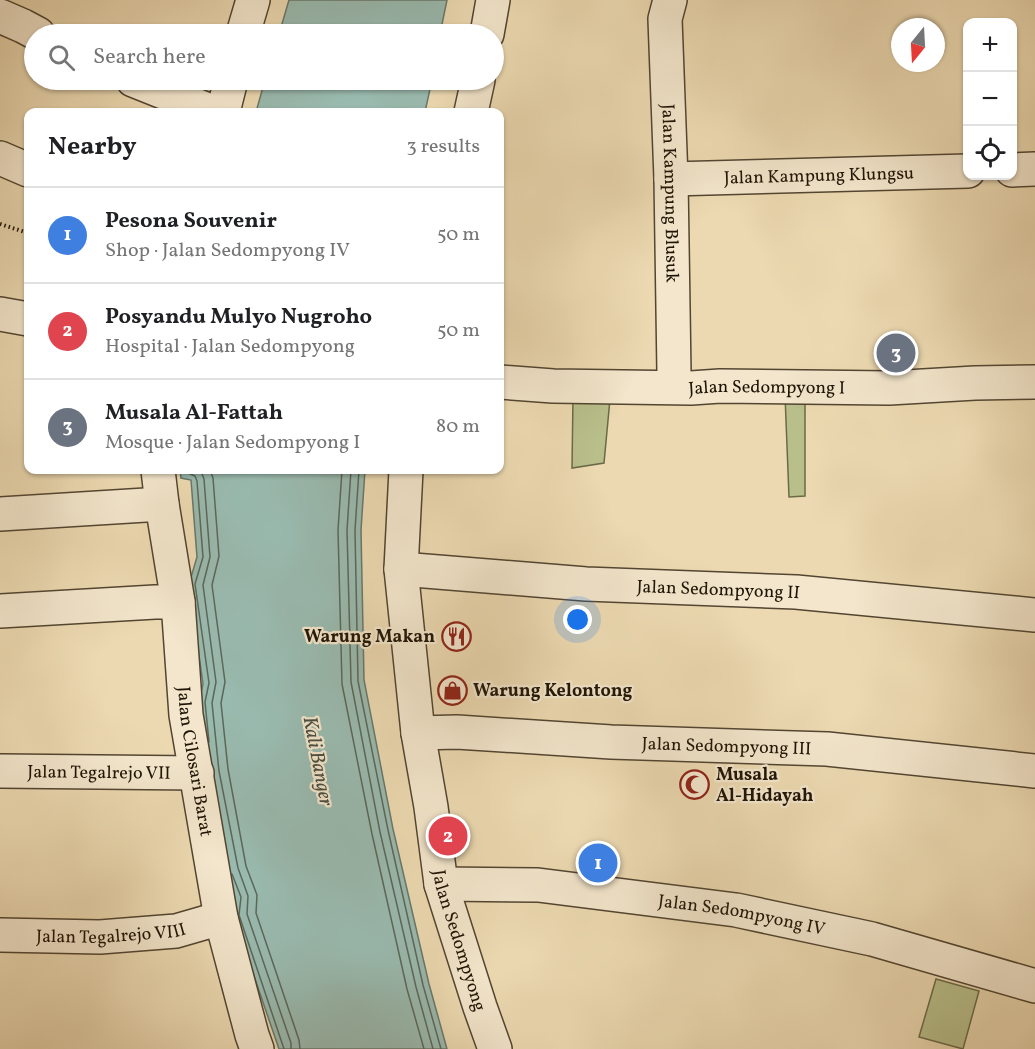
<!DOCTYPE html>
<html lang="en">
<head>
<meta charset="utf-8">
<style>
  :root { --surface:#fff; --page:#f6f6f6; --text:#202124; --muted:#757577; --line:#e0e0e0; --accent:#8f2418 }
  body { margin:0; font-family:Vollkorn,serif; background:var(--page); color:var(--text) }
  .controls { position:absolute; right:18px; top:18px; display:grid; overflow:hidden; border-radius:12px; box-shadow:0 2px 4px #0004 }
  .controls button { width:54px; height:54px; display:grid; place-items:center; padding:0; border:0; border-bottom:2px solid var(--line); background:var(--surface); color:var(--text); font:30px sans-serif }
  .compass { position:absolute; left:891px; top:18px; width:54px; height:54px; border-radius:50%; background:var(--surface); box-shadow:0 2px 4px #0004; rotate:198deg }
  .you { position:absolute; left:578px; top:620px; width:21px; height:21px; margin:-15px; border:4px solid #fff; border-radius:50%; background:#1a73e8; box-shadow:0 0 0 9px #1a73e833 }
  .badge { display:grid; place-items:center; width:39px; height:39px; border-radius:50%; background:var(--accent); color:#fff; font-size:20px; font-weight:700 }
  .pin { position:absolute; translate:-50% -50%; border:3px solid #fff; box-shadow:0 2px 6px #0006 }
  .list { margin:0; padding:0; list-style:none }
  h2 { display:flex; justify-content:space-between; align-items:center; height:78px; margin:0; padding:0 24px; font-size:26px }
  h2 small { font-size:20px; font-weight:400; color:var(--muted) }
  .list li { display:grid; grid-template-columns:39px 1fr auto; gap:18px; align-items:center; box-sizing:border-box; height:96px; padding:0 24px; border-top:2px solid var(--line) }
  .list b { display:block; font-size:22px; white-space:nowrap }
  .list p { margin:0; font-size:20px; white-space:nowrap; color:var(--muted) }
  .list em { font-size:20px; font-style:normal; color:var(--muted) }
  .icon { flex:none; width:33px; height:33px; fill:none; stroke:currentColor; stroke-width:2; stroke-linecap:round; stroke-linejoin:round }
  .map { position:relative; flex:none; width:1035px; height:1049px; overflow:hidden }
  .search { position:absolute; background:var(--surface); box-shadow:0 2px 4px #0004; left:24px; top:24px; width:480px; height:66px; display:flex; align-items:center; gap:15px; box-sizing:border-box; padding:0 21px; border-radius:33px; color:var(--muted); font-size:22px }
  .panel { position:absolute; background:var(--surface); box-shadow:0 2px 4px #0004; left:24px; top:108px; width:480px; height:366px; border-radius:12px }
  .map>svg:first-child { display:block }
  .green { fill:#b8bf8b; stroke:#6b6a48; stroke-width:1.5 }
  .water { fill:#99baaf; stroke:#68786b; stroke-width:1.5 }
  .lines { fill:none; stroke-linecap:round; stroke-linejoin:round }
  .shore { stroke:#5c675a; stroke-width:1.5 }
  .street-casing { stroke:#524531; stroke-width:36 }
  .path { stroke:#1e1406; stroke-width:4; stroke-dasharray:1.5 3; stroke-linecap:butt }
  .street { stroke:#f3e6cc; stroke-width:33 }
  .labels { text-anchor:middle; stroke-width:4.5; stroke-linejoin:round; paint-order:stroke }
  .street-label { font-size:18px; fill:#1e1406; stroke:#f3e6cc }
  .poi-label { font-size:18px; font-weight:bold; fill:#1e1406; stroke:#f3e6cc; text-anchor:start }
  .water-label { font-size:20px; font-style:italic; fill:#494e41; stroke:#f3e6cc }
</style>
</head>
<body>
<div class="map">
<svg width="1035" height="1049" viewBox="0 0 1035 1049">
  <rect width="100%" height="100%" fill="#ecd9b1"/>
  <filter id="stains"><feTurbulence type="fractalNoise" baseFrequency=".00333" numOctaves="4"/><feColorMatrix values="0 0 0 0 .2 0 0 0 0 .09 0 0 0 0 .02 0 0 0 .5 -.17"/></filter>
  <radialGradient id="worn" r=".72"><stop offset=".6" stop-color="#630" stop-opacity="0"/><stop offset="1" stop-color="#630" stop-opacity=".3"/></radialGradient>
  <path class="green" d="M 785,395 L 805,396 L 805,496 L 789,497 Z
    M 573,397 L 610,399 L 604,463 L 572,468 Z
    M 936,979 L 979,991 L 963,1049 L 919,1037 Z"/>
  <path class="water" d="M 289,0 L 447,0 L 440,34 L 279,34 Z
    M 265,80 L 432,80 L 425,112 L 256,112 Z
    M 180,470 L 365,470 L 361,530 L 364,680 L 393,829 L 429,984 L 447,1049 L 279,1049 L 233,915 L 235,898 L 225,873 L 199,702 L 203,684 L 189,584 L 197,557 L 191,480 L 181,478 Z"/>
  <g class="lines">
    <path class="shore" d="M 186,470 L 188,473 L 195,476 L 197,481 L 203,557 L 195,584 L 209,683 L 205,702 L 209,742
      M 198,470 L 202,474 L 204,479 L 210,557 L 203,585 L 216,682 L 212,703 L 219,771 L 238,868 L 248,896 L 247,914 L 291,1043 L 291,1049
      M 210,470 L 213,478 L 219,556 L 212,585 L 225,682 L 221,703 L 228,769 L 246,866 L 257,895 L 256,913 L 299,1040 L 300,1049
      M 342,470 L 338,530 L 342,684 L 372,834 L 407,989 L 424,1049
      M 351,470 L 347,530 L 351,682 L 380,832 L 416,987 L 433,1049
      M 359,470 L 355,530 L 358,681 L 388,830 L 423,985 L 441,1049
      M 232,874 L 241,897 L 239,915 L 284,1049"/>
    <defs>
      <g id="street">
        <path id="s1" d="M 670,0 L 665,19 L 671,179 L 674,373 L 673,387"/>
        <path d="M 0,16 L 23,26 L 38,34"/>
        <path d="M 243,34 L 253,0"/>
        <path d="M 487,34 L 493,0"/>
        <path d="M 133,80 L 213,112"/>
        <path d="M 223,112 L 231,80"/>
        <path d="M 471,112 L 478,80"/>
        <path d="M 0,158 L 28,170"/>
        <path d="M 1012,170 L 1035,169"/>
        <path id="s2" d="M 671,179 L 968,171"/>
        <path d="M 0,314 L 28,319"/>
        <path id="s3" d="M 500,382 L 553,386 L 691,388 L 720,386 L 889,388 L 975,383 L 1035,382"/>
        <path id="s4" d="M 158,470 L 162,504 L 178,602 L 186,715 L 221,918 L 252,1035 L 257,1049"/>
        <path id="s5" d="M 406,470 L 401,569 L 418,733 L 431,807 L 441,884 L 480,1007 L 495,1049"/>
        <path d="M 0,514 L 162,504"/>
        <path id="s6" d="M 401,569 L 586,584 L 796,592 L 1035,615"/>
        <path d="M 0,611 L 155,602 L 178,602"/>
        <path id="s7" d="M 418,733 L 457,732 L 611,742 L 827,749 L 1035,771"/>
        <path id="s8" d="M 0,771 L 197,773"/>
        <path id="s9" d="M 441,884 L 538,885 L 736,910 L 872,939 L 1035,986"/>
        <path id="s10" d="M 0,935 L 100,937 L 176,931 L 221,918"/>
      </g>
    </defs>
    <use href="#street" class="street-casing"/>
    <path class="path" d="M 0,224 L 28,233"/>
    <use href="#street" class="street"/>
  </g>
  <defs>
    <symbol id="restaurant-ring" viewBox="-11 -11 22 22"><circle r="9.5" fill="#f3e6cc" stroke="#8f2418" stroke-width="1.5"/><path d="M-5-6h1v4h1v-4h1v4h1v-4h1v5L-1.5 .5V6h-2V.5L-5-1ZM5-6V6H3V1.5H1.5Q1.5-4 5-6Z" fill="#8f2418"/></symbol>
    <symbol id="shop-ring" viewBox="-11 -11 22 22"><circle r="9.5" fill="#f3e6cc" stroke="#8f2418" stroke-width="1.5"/><path d="M-5-2.5h2.3a2.7 3.5 0 0 1 5.4 0H5L5.5 6h-11ZM-1.5-2.5h3a1.5 2.3 0 0 0-3 0Z" fill="#8f2418"/></symbol>
    <symbol id="mosque-ring" viewBox="-11 -11 22 22"><circle r="9.5" fill="#f3e6cc" stroke="#8f2418" stroke-width="1.5"/><path d="M3.5-4.9A6 6 0 1 0 3.5 4.9A5 5 0 1 1 3.5-4.9Z" fill="#8f2418"/></symbol>
  </defs>
  <g fill-rule="evenodd">
    <use href="#restaurant-ring" x="440" y="620" width="33" height="33"/>
    <use href="#shop-ring" x="436" y="674" width="33" height="33"/>
    <use href="#mosque-ring" x="678" y="768" width="33" height="33"/>
  </g>
  <g class="labels">
    <g class="street-label">
      <text dy="6" stroke="none"><textPath href="#s2" startOffset="148">Jalan Kampung Klungsu</textPath></text>
      <text dy="6" stroke="none"><textPath href="#s1" startOffset="194">Jalan Kampung Blusuk</textPath></text>
      <text dy="6" stroke="none"><textPath href="#s3" startOffset="267">Jalan Sedompyong I</textPath></text>
      <text dy="6" stroke="none"><textPath href="#s6" startOffset="318">Jalan Sedompyong II</textPath></text>
      <text dy="6" stroke="none"><textPath href="#s7" startOffset="309">Jalan Sedompyong III</textPath></text>
      <text dy="6" stroke="none"><textPath href="#s4" startOffset="294">Jalan Cilosari Barat</textPath></text>
      <text dy="6" stroke="none"><textPath href="#s8" startOffset="99">Jalan Tegalrejo VII</textPath></text>
      <text dy="6" stroke="none"><textPath href="#s9" startOffset="303">Jalan Sedompyong IV</textPath></text>
      <text dy="6" stroke="none"><textPath href="#s10" startOffset="111">Jalan Tegalrejo VIII</textPath></text>
      <text dy="6" stroke="none"><textPath href="#s5" startOffset="476">Jalan Sedompyong</textPath></text>
    </g>
    <g class="poi-label">
      <text x="435" y="642" text-anchor="end">Warung Makan</text>
      <text x="473" y="696">Warung Kelontong</text>
      <text x="716" y="780">Musala<tspan x="716" dy="21">Al-Hidayah</tspan></text>
    </g>
    <g class="water-label">
      <text transform="translate(319 761) rotate(79)" y="7">Kali Banger</text>
    </g>
  </g>
  <rect width="100%" height="100%" filter="url(#stains)"/>
  <rect width="100%" height="100%" fill="url(#worn)"/>
</svg>
<div class="controls">
<button>+</button>
<button>−</button>
<button><svg class="icon" aria-label="locate" viewBox="0 0 24 24"><circle cx="12" cy="12" r="6"/><path d="M12 2v4M12 18v4M2 12h4M18 12h4"/></svg></button>
</div>
<svg class="compass" viewBox="-18 -18 36 36"><path d="M0-13l5 13h-10z" fill="#e53935"/><path d="M0 13l5-13h-10z" fill="#757577"/></svg>
<div class="you"></div>
<div class="pin badge" style="left:598px;top:863px;background:#3f7fe0">1</div>
<div class="pin badge" style="left:448px;top:836px;background:#e0444e">2</div>
<div class="pin badge" style="left:896px;top:353px;background:#6b7280">3</div>
<div class="search"><svg class="icon" aria-label="search" viewBox="0 0 24 24"><circle cx="10" cy="10" r="6"/><path d="M15 15l6 6"/></svg>Search here</div>
<section class="panel">
<h2>Nearby<small>3 results</small></h2>
<ul class="list">
<li><span class="badge" style="background:#3f7fe0">1</span><div><b>Pesona Souvenir</b><p>Shop · Jalan Sedompyong IV</p></div><em>50 m</em></li>
<li><span class="badge" style="background:#e0444e">2</span><div><b>Posyandu Mulyo Nugroho</b><p>Hospital · Jalan Sedompyong</p></div><em>50 m</em></li>
<li><span class="badge" style="background:#6b7280">3</span><div><b>Musala Al-Fattah</b><p>Mosque · Jalan Sedompyong I</p></div><em>80 m</em></li>
</ul>
</section>
</div>
</body>
</html>
